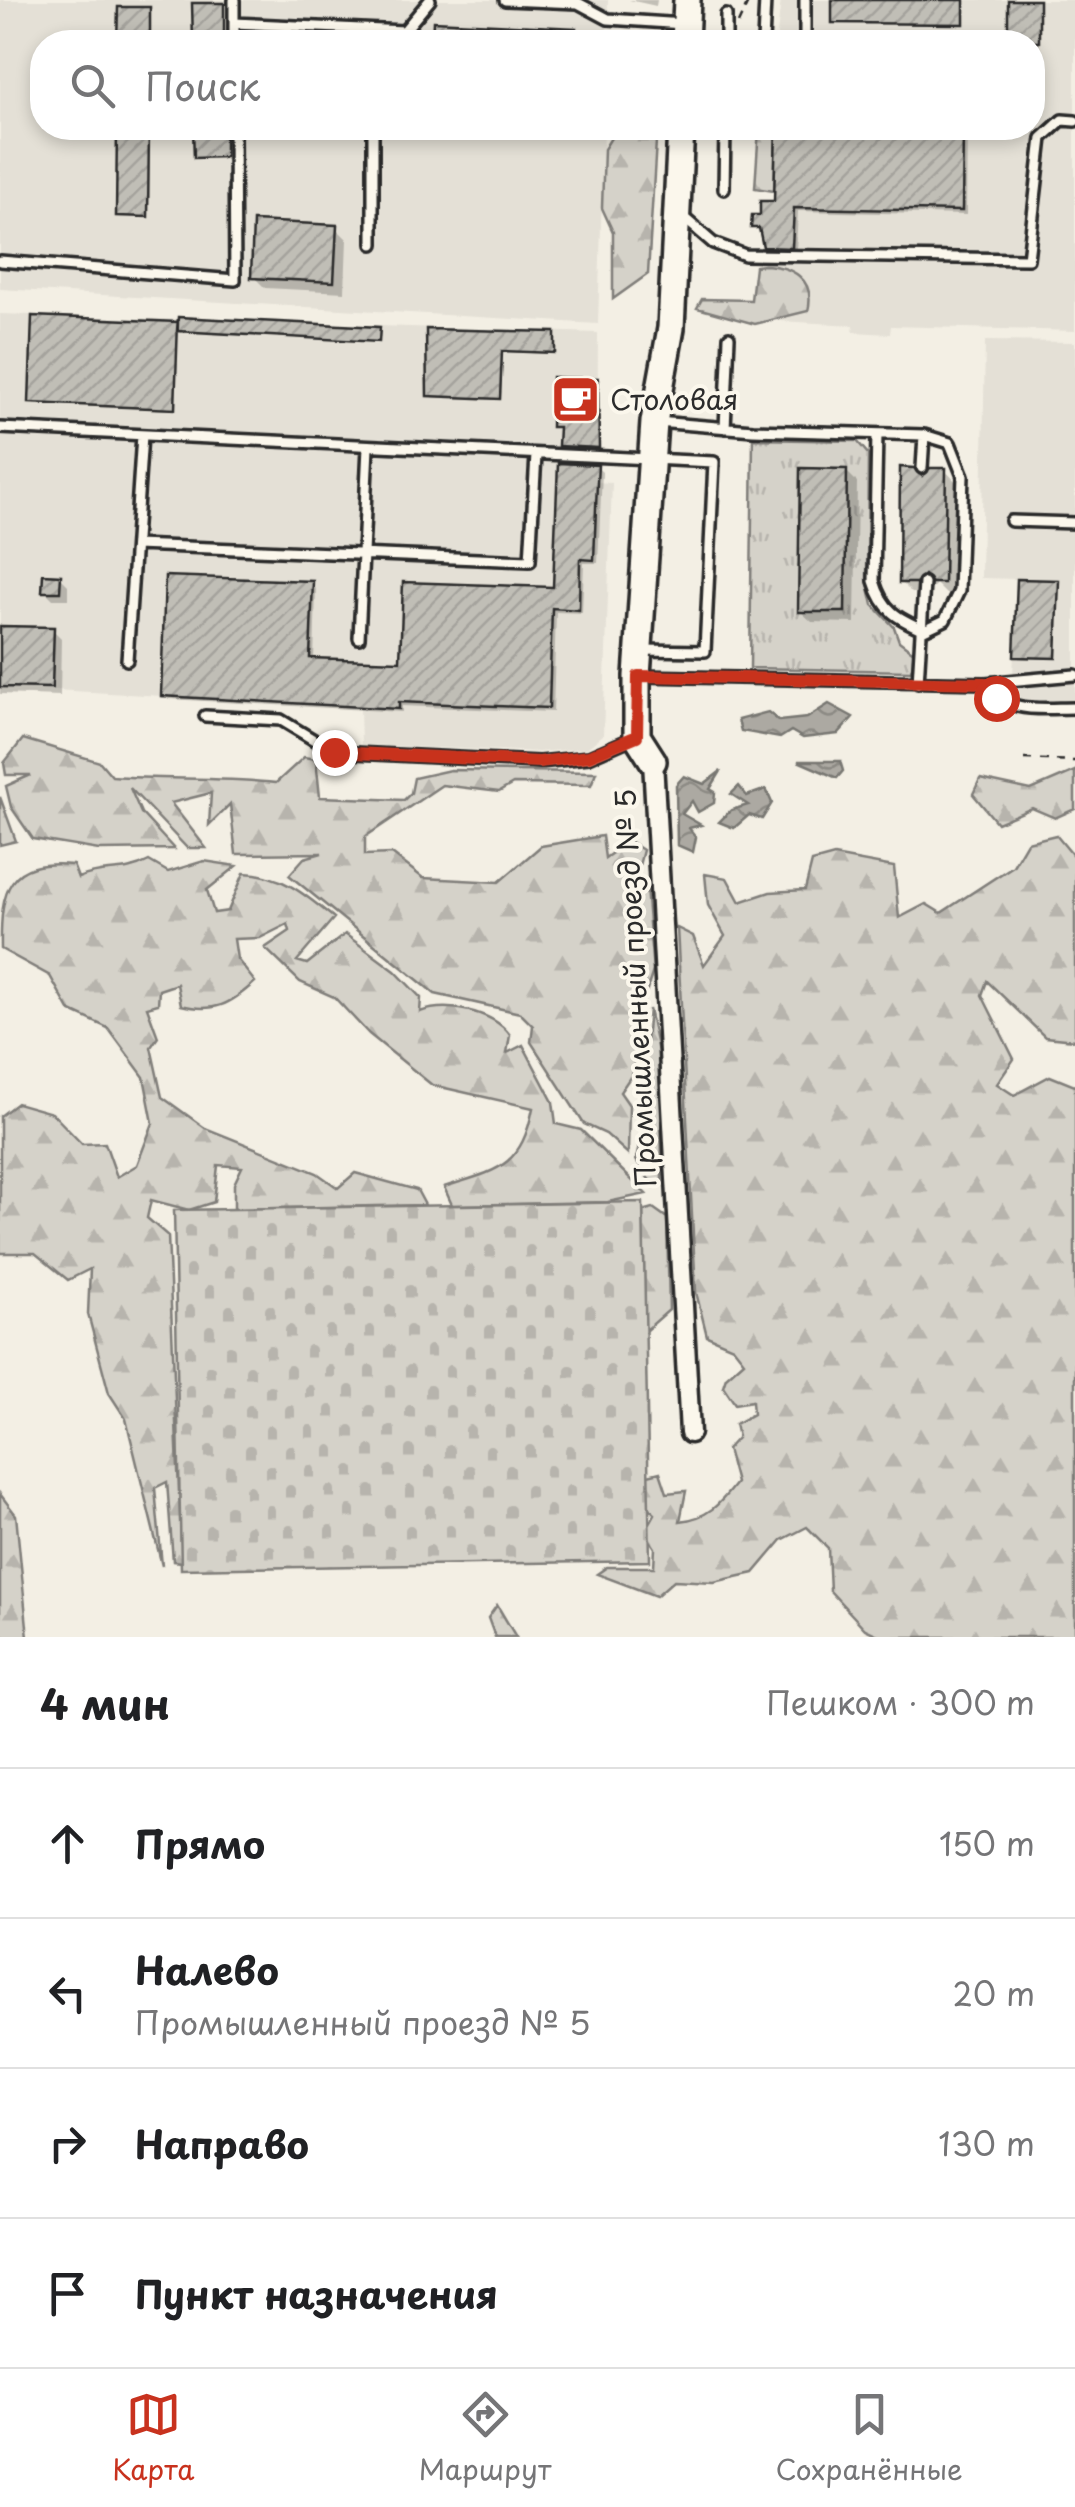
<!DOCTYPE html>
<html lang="ru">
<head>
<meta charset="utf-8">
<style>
  :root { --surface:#fff; --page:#f2f2f2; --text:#202124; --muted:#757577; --line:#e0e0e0; --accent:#c8321e }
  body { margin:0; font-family:"Playpen Sans",sans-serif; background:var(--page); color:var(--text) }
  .stop { position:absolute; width:30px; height:30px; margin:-22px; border:8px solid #c8321e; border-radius:50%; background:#fff }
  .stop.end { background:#c8321e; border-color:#fff; box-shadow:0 2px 10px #0008 }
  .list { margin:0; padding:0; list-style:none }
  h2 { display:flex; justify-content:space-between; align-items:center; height:130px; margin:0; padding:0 40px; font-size:42px }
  h2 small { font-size:32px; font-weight:400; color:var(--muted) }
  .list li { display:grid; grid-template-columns:65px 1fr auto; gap:30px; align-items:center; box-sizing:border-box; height:150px; padding:0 40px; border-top:2px solid var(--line) }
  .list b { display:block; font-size:38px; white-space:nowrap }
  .list p { margin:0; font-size:32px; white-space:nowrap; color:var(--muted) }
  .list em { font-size:32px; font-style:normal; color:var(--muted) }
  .icon { flex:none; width:55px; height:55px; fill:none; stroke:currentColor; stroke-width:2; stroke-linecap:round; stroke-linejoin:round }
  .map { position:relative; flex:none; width:1075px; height:1637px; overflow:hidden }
  .search { position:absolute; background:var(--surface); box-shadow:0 5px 15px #0003; left:30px; right:30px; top:30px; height:110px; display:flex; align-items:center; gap:25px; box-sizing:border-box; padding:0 35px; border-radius:40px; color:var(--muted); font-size:38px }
  .sheet { height:730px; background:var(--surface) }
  nav { display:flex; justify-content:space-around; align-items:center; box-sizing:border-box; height:140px; border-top:2px solid var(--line); background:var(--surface); font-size:28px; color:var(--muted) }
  nav a { display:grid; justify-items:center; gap:5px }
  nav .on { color:var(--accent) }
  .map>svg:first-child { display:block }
  .built { fill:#e4e0d6 }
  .grass { fill:url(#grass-tufts); stroke:#807e7a; stroke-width:2.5 }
  .forest { fill:url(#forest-firs); stroke:#807e7a; stroke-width:2.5 }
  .cemetery { fill:url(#cemetery-stones); stroke:#807e7a; stroke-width:2.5 }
  .water { fill:url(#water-waves); stroke:#787772; stroke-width:2.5 }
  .shadow { fill:#0003 }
  .building { fill:url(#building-hatch); stroke:#2b2b2b; stroke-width:2.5 }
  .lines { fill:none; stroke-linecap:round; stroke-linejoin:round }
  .lane-casing { stroke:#2b2b2b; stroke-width:16 }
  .street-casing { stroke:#2b2b2b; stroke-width:25 }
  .secondary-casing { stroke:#2b2b2b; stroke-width:32 }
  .path { stroke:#2b2b2b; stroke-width:2.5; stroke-dasharray:8 8; stroke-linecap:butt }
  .lane { stroke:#fbf7ec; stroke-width:9 }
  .street { stroke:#fbf7ec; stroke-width:18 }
  .secondary { stroke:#fbf7ec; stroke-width:25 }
  .route { stroke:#c8321e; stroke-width:12 }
  .labels { text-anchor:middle; stroke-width:8; stroke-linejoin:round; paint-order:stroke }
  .poi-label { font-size:28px; fill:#2b2b2b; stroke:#fbf7ec; text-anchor:start }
  .street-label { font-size:28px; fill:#2b2b2b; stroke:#fbf7ec }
</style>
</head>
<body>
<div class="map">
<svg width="1075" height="1637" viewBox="0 0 1075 1637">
  <defs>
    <pattern id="grass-tufts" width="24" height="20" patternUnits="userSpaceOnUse" patternTransform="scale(2.5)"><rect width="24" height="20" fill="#d5d2c9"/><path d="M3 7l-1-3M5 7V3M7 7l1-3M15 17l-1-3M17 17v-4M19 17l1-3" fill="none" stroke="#b7b4ad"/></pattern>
    <pattern id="forest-firs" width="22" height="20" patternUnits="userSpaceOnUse" patternTransform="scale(2.5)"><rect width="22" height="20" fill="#d5d2c9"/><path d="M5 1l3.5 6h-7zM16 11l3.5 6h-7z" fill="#b7b4ad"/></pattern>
    <pattern id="cemetery-stones" width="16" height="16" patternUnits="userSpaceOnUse" patternTransform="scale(2.5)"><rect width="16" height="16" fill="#d5d2c9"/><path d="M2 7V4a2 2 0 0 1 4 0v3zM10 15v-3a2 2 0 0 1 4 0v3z" fill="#b7b4ad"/></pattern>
    <pattern id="water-waves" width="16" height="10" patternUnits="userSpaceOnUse" patternTransform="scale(2.5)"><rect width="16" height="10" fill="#aca9a2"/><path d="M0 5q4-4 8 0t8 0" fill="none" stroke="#8c8a84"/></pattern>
    <pattern id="building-hatch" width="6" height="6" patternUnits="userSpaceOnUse" patternTransform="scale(2.5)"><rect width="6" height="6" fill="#c0beb6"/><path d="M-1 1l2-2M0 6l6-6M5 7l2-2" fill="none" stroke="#a5a39d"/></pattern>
  </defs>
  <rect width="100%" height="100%" fill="#f3efe4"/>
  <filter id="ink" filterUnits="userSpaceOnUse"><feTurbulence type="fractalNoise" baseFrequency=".01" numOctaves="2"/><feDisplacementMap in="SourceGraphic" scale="20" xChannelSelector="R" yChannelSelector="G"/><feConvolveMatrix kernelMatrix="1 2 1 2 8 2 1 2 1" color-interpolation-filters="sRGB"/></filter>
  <g filter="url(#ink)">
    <path class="built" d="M 0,0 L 608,0 L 607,42 L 42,42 L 42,128 L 604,128 L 598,324 L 0,289 Z
      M 781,0 L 1075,0 L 1075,331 L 891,326 L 890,334 L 853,332 L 854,325 L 760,320 L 755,266 L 763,264 L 763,236 L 759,228 L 751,228 L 752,215 L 759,215 L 760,201 L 774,200 L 776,128 L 1032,128 L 1032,42 L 776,42 Z
      M 0,314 L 598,333 L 597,482 L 612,483 L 603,735 L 587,748 L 539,752 L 361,745 L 360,707 L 0,687 Z
      M 985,341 L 1075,342 L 1075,703 L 1012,701 L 1017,579 L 981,578 Z"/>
    <path class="grass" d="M 753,439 L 857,441 L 868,454 L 867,579 L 873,605 L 894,627 L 899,641 L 915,653 L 911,671 L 750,668 Z"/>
    <path class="forest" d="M 617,128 L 652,128 L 656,141 L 648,274 L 613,299 L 613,232 L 602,208 L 604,149 Z
      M 759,128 L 776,128 L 774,191 L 755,188 Z
      M 763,265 C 791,266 816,278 808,311 L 755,324 L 697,308 L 702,299 L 751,300 L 755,266 Z
      M 23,739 L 100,762 L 112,776 C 167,780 222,777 276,783 L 304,757 L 316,759 L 320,797 L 404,800 L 411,793 L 414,778 L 450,770 L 596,772 L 591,785 L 513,784 L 499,792 L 442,785 L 365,837 L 365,855 L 392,854 L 423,878 L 499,882 L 541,846 L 602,836 L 605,858 L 629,841 L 643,850 L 635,881 L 646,887 L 653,971 L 641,1008 L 633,1073 L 620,1092 L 629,1105 L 628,1154 L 606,1134 L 584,1124 L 531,1042 L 533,1026 L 520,1013 L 435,994 L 289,875 L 304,858 L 322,853 L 236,854 L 230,804 L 209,825 L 211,793 L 171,803 L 206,848 L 187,848 L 130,788 L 141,813 L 174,849 L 99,850 L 33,839 L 11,807 L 6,786 L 31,775 L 6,775 L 4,763 Z
      M 1075,771 L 1075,809 L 1055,818 L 1032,808 L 997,823 L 973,794 L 980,779 L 1031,790 Z
      M 0,797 L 16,841 L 0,845 Z
      M 1056,835 L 1075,858 L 1075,1040 L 1045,1037 L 987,981 L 982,995 L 1014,1059 L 997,1084 L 1014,1095 L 1050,1076 L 1075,1086 L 1075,1637 L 882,1637 L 865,1629 L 830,1591 L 828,1548 L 807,1527 L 782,1540 L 754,1573 L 714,1582 L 674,1580 L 656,1596 L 597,1574 L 607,1567 L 654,1567 L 655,1548 L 645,1532 L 655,1514 L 643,1502 L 644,1476 L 660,1472 L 667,1493 L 686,1491 L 680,1521 C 708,1518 719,1505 736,1483 L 727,1449 L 738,1437 L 735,1424 L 753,1414 L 752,1401 L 735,1404 L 723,1386 L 726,1377 L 744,1361 L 733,1347 L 707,1336 L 696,1292 L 677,928 L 693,936 L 704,965 L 725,936 L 708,905 L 705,874 L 727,878 L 740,902 L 770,892 L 805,890 L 812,862 L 834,856 L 894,867 L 899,918 L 926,904 L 941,913 L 1013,866 L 1027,842 Z
      M 149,861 L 168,872 L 204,861 L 237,866 L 207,890 L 214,913 L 228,911 L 244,873 C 282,874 306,895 334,918 L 297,961 L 307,964 L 345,934 L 395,971 L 421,998 L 420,1012 C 447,1002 493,1011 510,1035 L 507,1053 L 523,1045 L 553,1102 L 556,1124 L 581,1130 L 646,1194 L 608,1202 L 452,1205 L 444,1187 C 498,1170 521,1168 533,1108 L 432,1085 L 369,1034 L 334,997 L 300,982 L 265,948 L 290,931 L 288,924 L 260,938 L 234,939 L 237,959 L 255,982 C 230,1005 214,1013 181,1005 L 177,984 L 159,990 L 158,1004 L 147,1007 L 158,1037 L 151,1047 L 162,1097 L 205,1128 L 317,1173 L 338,1188 L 355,1173 L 417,1190 L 425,1205 L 234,1209 L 234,1184 L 242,1167 L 218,1165 L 214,1202 L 189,1210 L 151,1200 L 147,1218 L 168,1236 L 182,1562 L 173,1561 L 167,1482 L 155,1488 L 162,1566 L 126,1419 L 109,1393 L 88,1314 L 90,1269 L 68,1280 L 35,1253 L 0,1253 L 0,1116 L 17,1103 L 52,1113 L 82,1144 L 105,1143 L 117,1177 L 137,1165 L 153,1123 L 144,1077 L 108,1028 L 69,1010 L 50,976 L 1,949 C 0,888 8,859 73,865 L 78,878 C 107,866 121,876 149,861 Z
      M 649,1009 L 661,1066 L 662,1182 L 654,1187 L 636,1160 L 646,1112 L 641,1098 Z
      M 653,1208 L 667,1218 L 669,1310 L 645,1331 L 643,1211 Z
      M 0,1494 L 16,1515 L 28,1637 L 0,1637 Z
      M 497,1605 L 516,1637 L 495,1637 L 488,1618 Z"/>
    <path class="cemetery" d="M 643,1202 L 650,1561 L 181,1569 L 174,1210 Z"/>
    <path class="water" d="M 829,704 L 853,717 L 838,734 L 803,738 L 791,731 L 780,738 L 741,731 L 738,720 L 768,712 L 779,721 L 807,718 Z
      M 798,761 L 840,761 L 843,771 L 837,778 Z
      M 721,771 L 710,789 L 715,792 L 714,803 L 698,812 L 692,801 L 682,814 L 701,825 L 689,828 L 696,837 L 693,852 L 677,845 L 676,785 L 684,776 L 704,784 Z
      M 739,786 L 747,796 L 766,789 L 772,803 L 762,819 L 749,815 L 734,828 L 719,822 L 731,810 L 748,805 L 731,794 Z"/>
    <path class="shadow" d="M 629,0 L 657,0 L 656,6 Z
      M 834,0 L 965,0 L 965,24 L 836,23 Z
      M 1010,0 L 1039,0 L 1040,109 L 1032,109 L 1032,42 L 1010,42 Z
      M 435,24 L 575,31 L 576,42 L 434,42 Z
      M 119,128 L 150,128 L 149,217 L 118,215 Z
      M 196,128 L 226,128 L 226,158 L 196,156 Z
      M 778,128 L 967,128 L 966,215 L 798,211 L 796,251 L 770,251 L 762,232 L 754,227 L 777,204 Z
      M 336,228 L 347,239 L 345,292 L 265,288 L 254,277 Z
      M 35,318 L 378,330 L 380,342 L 178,329 L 175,410 L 33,404 Z
      M 428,332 L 554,335 L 555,354 L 503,352 L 501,400 L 431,397 Z
      M 597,381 L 599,449 L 563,447 L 562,427 L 554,426 Z
      M 597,467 L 602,472 L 598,563 L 584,563 L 582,613 L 556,612 L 553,712 L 402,706 L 402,712 L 168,699 L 164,694 L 312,584 L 316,589 L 314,661 L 402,664 L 556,590 Z
      M 945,470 L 956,482 L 954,594 L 946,594 L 936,584 L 928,593 L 912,593 L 901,582 L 923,480 Z
      M 846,471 L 857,482 L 855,623 L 812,622 L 800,611 Z
      M 60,577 L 68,585 L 68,599 L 53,599 L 45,591 Z
      M 1058,583 L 1057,659 L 1018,658 L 1016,656 Z
      M 0,629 L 53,630 L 61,638 L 60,696 L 0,694 Z"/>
    <path class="building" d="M 832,0 L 964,0 L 964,24 L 832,23 Z
      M 1008,0 L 1039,0 L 1039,42 L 1008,42 Z
      M 192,3 L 224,3 L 224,42 L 193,42 Z
      M 118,7 L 150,7 L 150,42 L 117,42 Z
      M 433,21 L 576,28 L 575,42 L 432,42 Z
      M 117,128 L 149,128 L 148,217 L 116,216 Z
      M 193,128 L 225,128 L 225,157 L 194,158 Z
      M 776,128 L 963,128 L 962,211 L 794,208 L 792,248 L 763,247 L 759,228 L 751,228 L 752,215 L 760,215 L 760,201 L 774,201 Z
      M 253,221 L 337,225 L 334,282 L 251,278 Z
      M 32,316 L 178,322 L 175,409 L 29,403 Z
      M 178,317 L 380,327 L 379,342 L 177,331 Z
      M 426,329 L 555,332 L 555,353 L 502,351 L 500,399 L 427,396 Z
      M 552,377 L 598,378 L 599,448 L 558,446 L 559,427 L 551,427 Z
      M 558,463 L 598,465 L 597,482 L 594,560 L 580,559 L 579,610 L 552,608 L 549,708 L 399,702 L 399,709 L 161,696 L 165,576 L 313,581 L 310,658 L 400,661 L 403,582 L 553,587 Z
      M 900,467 L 914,468 L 922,476 L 930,468 L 946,468 L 944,583 L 932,583 L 924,575 L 916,583 L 899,583 Z
      M 800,468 L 847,469 L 845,612 L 798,612 Z
      M 43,574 L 61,575 L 60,592 L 42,592 Z
      M 1017,579 L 1059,580 L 1056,658 L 1014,657 Z
      M 0,626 L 54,627 L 52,688 L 0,687 Z"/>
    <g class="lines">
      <defs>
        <path id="lane" d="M 234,0 L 234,42
          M 505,0 L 578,3 L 608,19 L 684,24
          M 805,0 L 805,42
          M 234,23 L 404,31 L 430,0
          M 726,42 L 726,15
          M 763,42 L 765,0
          M 724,189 L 725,128
          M 683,217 L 713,243 L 745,255 L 1028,259 L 1042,138 L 1062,120 L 1075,121
          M 373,244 L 373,128
          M 0,261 L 235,280 L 234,128
          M 657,422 L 753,430 L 924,435 L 922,468
          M 0,428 L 714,462 L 705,651 L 642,650
          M 725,428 L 729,337
          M 877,434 L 874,581 C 883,611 897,618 924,630 L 945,620 L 959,591 L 963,476 L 950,443 L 924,435
          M 1011,521 L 1075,523
          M 135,545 L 530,561 L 536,455
          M 359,638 L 368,447
          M 127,660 L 142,435
          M 640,676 L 985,683 L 1075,675
          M 918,683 L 924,583
          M 985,683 C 1007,715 1040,708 1075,708
          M 205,716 L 281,720 L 334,752 L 539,762 L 589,757 L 635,737"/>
        <path id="street" d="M 653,761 L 690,1433"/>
        <path id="secondary" d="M 685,42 L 687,0
          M 653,761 L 637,736 L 637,676 L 654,422 L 671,328 L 681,128"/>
      </defs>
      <use href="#lane" class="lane-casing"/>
      <use href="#street" class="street-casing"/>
      <use href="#secondary" class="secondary-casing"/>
      <path class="path" d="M 738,24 L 749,0
        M 1024,759 L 1075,761"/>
      <use href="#lane" class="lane"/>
      <use href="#street" class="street"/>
      <use href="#secondary" class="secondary"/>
    </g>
  </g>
  <g class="lines" filter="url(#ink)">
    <path class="route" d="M 334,752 L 539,762 L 589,756 L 637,736 L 638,676 L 985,683 L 996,698"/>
  </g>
  <defs>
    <symbol id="cafe-square" viewBox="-11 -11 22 22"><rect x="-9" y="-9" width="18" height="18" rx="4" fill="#c8321e" stroke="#fbf7ec"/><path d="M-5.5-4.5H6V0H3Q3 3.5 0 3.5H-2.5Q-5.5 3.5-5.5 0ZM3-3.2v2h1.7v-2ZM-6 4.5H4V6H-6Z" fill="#fff"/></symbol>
  </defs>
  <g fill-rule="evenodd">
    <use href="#cafe-square" x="548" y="372" width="55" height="55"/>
  </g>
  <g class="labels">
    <g class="poi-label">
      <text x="610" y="410">Столовая</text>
    </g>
    <g class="street-label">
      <text transform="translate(636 988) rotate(-93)" y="10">Промышленный проезд № 5</text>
    </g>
  </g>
</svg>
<div class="stop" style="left:996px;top:698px"></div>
<div class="stop end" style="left:334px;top:752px"></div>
<div class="search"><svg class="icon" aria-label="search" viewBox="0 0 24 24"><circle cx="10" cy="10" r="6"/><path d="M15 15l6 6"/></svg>Поиск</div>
</div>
<section class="sheet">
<h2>4 мин<small>Пешком · 300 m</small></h2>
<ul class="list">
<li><svg class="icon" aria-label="ahead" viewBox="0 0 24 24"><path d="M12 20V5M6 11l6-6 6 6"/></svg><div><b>Прямо</b></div><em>150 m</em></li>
<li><svg class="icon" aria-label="left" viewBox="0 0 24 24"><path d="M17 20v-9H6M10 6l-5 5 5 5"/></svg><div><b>Налево</b><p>Промышленный проезд № 5</p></div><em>20 m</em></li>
<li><svg class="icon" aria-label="right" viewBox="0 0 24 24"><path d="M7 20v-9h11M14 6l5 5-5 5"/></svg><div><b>Направо</b></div><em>130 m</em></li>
<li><svg class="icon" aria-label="arrive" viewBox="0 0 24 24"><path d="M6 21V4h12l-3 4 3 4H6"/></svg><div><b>Пункт назначения</b></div></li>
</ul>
</section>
<nav>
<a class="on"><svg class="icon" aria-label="map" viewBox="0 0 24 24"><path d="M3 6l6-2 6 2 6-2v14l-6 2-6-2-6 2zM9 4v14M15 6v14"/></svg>Карта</a>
<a><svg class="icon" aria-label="directions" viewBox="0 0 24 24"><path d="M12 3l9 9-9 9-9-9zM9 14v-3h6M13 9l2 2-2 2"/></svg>Маршрут</a>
<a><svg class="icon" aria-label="saved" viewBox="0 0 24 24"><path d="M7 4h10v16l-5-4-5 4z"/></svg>Сохранённые</a>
</nav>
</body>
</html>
